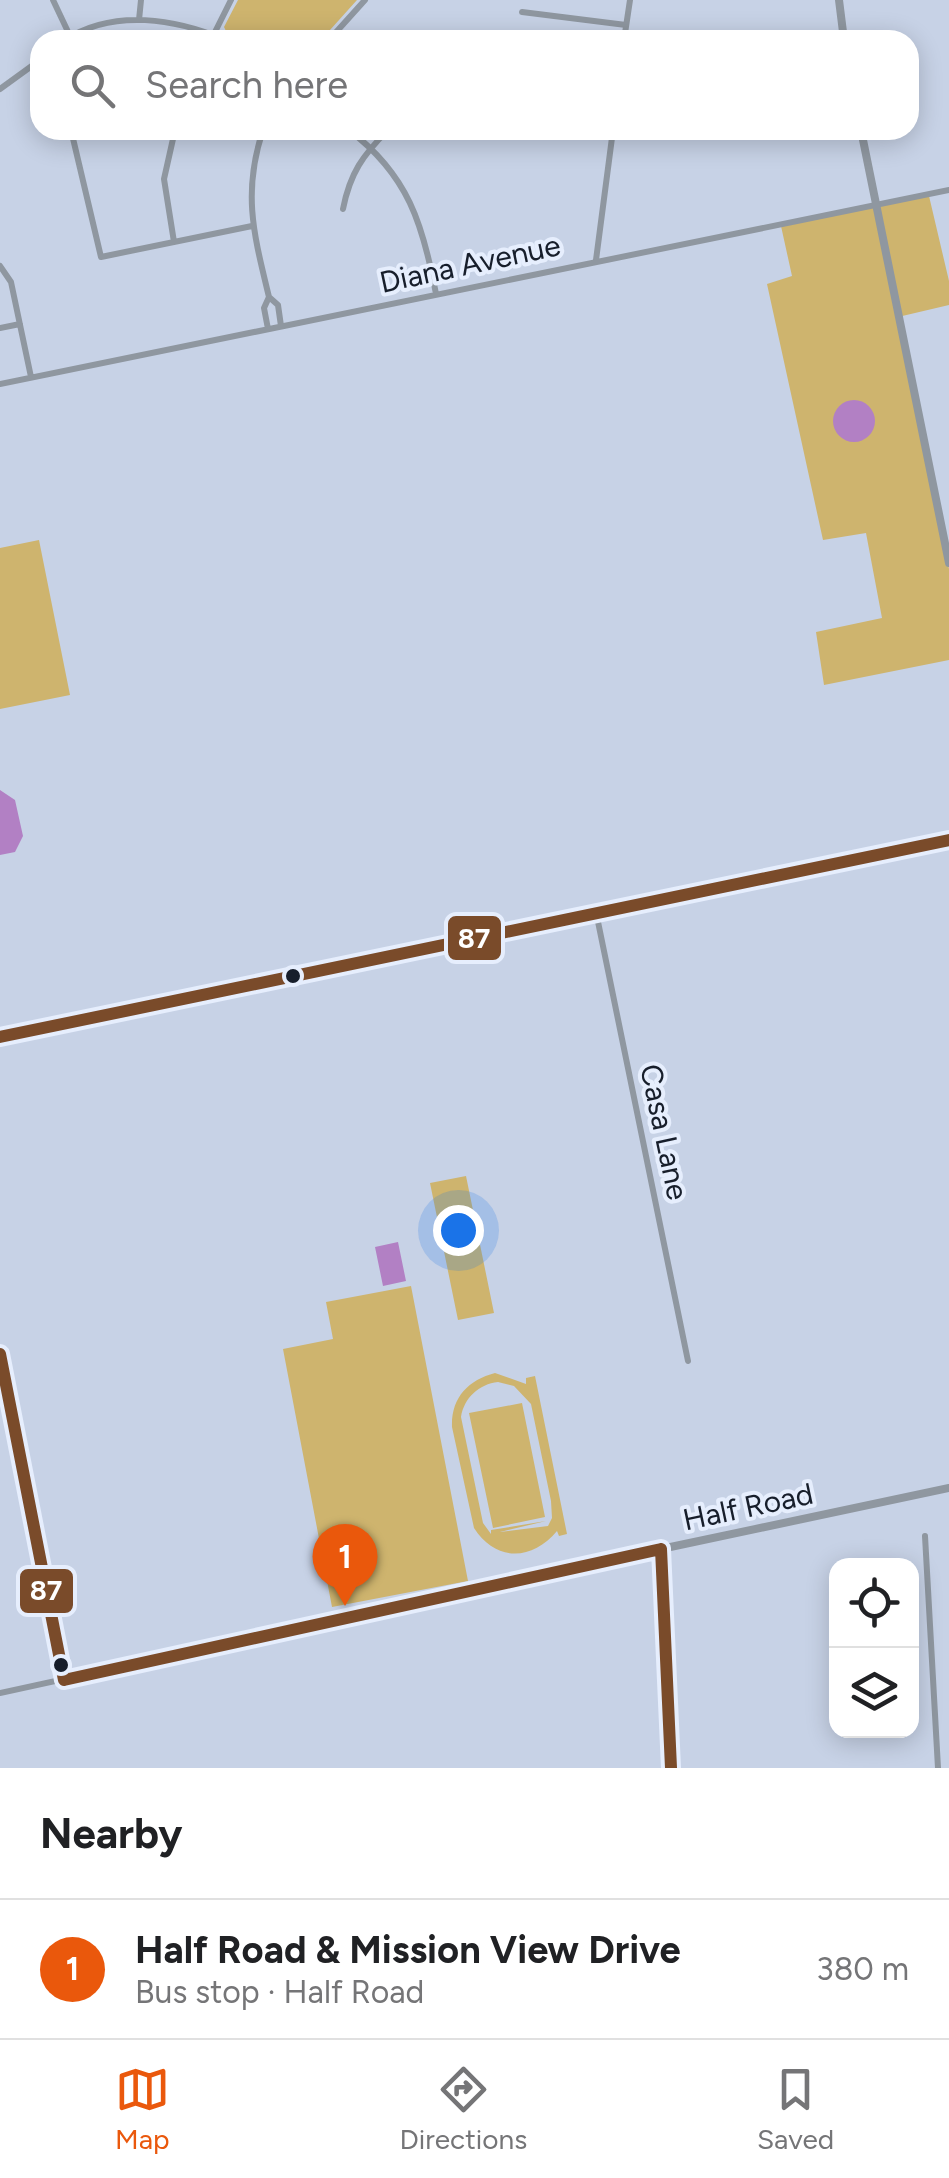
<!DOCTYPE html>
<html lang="en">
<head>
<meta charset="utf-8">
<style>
  :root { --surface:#fff; --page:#f6f6f6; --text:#202124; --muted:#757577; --line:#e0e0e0; --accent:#ea580c }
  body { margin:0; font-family:Figtree,sans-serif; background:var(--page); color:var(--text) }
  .controls { position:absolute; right:30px; bottom:30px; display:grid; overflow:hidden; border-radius:20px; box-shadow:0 5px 25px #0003 }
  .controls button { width:90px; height:90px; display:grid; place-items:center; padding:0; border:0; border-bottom:2px solid var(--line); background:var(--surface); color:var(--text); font:50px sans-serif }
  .you { position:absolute; left:458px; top:1230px; width:35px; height:35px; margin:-25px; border:8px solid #fff; border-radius:50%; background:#1a73e8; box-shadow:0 0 0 15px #1a73e833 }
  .badge { display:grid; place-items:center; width:65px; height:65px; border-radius:50%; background:var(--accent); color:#fff; font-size:32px; font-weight:700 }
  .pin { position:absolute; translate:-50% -82px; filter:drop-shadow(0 2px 5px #0008) }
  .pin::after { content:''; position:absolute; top:52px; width:35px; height:30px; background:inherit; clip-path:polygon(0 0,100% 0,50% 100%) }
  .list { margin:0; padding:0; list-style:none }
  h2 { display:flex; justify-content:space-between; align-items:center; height:130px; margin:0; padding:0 40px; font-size:42px }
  h2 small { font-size:32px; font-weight:400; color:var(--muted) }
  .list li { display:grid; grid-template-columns:65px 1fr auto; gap:30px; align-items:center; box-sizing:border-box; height:140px; padding:0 40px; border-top:2px solid var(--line) }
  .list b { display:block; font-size:38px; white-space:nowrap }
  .list p { margin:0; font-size:32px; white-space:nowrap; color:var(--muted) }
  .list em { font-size:32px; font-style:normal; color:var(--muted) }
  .icon { flex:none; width:55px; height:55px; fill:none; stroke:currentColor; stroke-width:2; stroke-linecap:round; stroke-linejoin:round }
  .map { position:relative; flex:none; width:949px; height:1768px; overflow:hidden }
  .search { position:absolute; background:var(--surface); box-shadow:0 5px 25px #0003; left:30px; right:30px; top:30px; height:110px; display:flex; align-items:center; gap:25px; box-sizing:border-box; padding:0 35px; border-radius:30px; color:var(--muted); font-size:38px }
  .sheet { height:270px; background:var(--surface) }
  nav { display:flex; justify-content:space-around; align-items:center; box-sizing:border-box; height:140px; border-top:2px solid var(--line); background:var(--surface); font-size:28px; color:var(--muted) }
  nav a { display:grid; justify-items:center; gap:5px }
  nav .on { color:var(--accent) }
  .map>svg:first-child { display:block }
  .green { fill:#ceb46e; fill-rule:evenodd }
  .water { fill:#b280c4 }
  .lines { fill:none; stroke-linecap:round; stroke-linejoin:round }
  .minor { stroke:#8f97a0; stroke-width:6 }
  .tertiary { stroke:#8f97a0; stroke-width:8 }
  .bus-1-casing { stroke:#e6eefd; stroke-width:20 }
  .bus-1 { stroke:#7a4b2a; stroke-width:12 }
  .bus-dot { fill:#171e2b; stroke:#e6eefd; stroke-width:4 }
  .labels { text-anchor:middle; stroke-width:8; stroke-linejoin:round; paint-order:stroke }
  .street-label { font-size:30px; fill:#171e2b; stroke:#e6eefd }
  .line-badge { stroke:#e6eefd; stroke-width:4 }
  .badge-label { font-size:28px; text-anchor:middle; font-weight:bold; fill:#fff }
</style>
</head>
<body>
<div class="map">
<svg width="949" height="1768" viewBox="0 0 949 1768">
  <rect width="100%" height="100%" fill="#c7d2e6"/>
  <path class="green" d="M 238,0 L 357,0 L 321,40 L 238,40 L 227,33 L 224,27 Z
    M 929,196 L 949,281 L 949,305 L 898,317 L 949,569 L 949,660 L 824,685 L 816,632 L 882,618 L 866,533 L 823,540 L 767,284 L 792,276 L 781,226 Z
    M 39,540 L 70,695 L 0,709 L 0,548 Z
    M 466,1176 L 494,1313 L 458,1320 L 430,1183 Z
    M 411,1286 L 468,1581 L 332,1607 L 283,1349 L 333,1339 L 326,1302 Z
    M 495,1373 L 526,1384 L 526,1378 L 535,1376 L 567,1534 L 559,1536 L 557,1531 C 532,1561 496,1562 474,1528 L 452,1427 C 451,1398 468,1380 495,1373 ZM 498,1382 L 514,1386 L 531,1404 L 551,1501 L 552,1518 L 548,1526 L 500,1532 L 546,1521 L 491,1530 L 491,1534 L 483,1523 L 461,1417 C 464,1398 479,1384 498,1382 Z
    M 522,1403 L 545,1517 L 493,1528 L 469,1413 Z"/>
  <path class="water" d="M833 421a21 21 0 1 1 42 0a21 21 0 1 1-42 0Z
    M 0,790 L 15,800 L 23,836 L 15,852 L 0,855 Z
    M 398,1242 L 406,1281 L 383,1286 L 375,1247 Z"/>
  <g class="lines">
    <path class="minor" d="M 53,0 L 70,36
      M 522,12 L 626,25
      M 139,20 L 141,0
      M 65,40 C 114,8 176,19 226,40
      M 211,40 L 231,0
      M 329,40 L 365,0
      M 624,40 L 630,0
      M 0,89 L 40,60
      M 71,130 L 101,257 L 252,226
      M 263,130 C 242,193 254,235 269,297 L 278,305 L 281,326
      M 349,130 C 408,175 423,224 436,294
      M 343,209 C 350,173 363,155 388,130
      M 174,242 L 164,179 L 175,130
      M 596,260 L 613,130
      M 0,266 L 11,282 L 31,377
      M 0,328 L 20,324
      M 268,329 L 264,308 L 269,297
      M 0,384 L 949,190
      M 596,912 L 688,1361
      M 0,1354 L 64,1680
      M 925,1536 L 938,1768
      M 0,1693 L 661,1549"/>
    <path class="tertiary" d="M 839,0 L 844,40
      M 861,130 L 949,563
      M 0,1037 L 949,840
      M 671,1768 L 661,1549 L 949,1488"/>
    <defs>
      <path id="bus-1" d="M 0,1037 L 949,840
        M 0,1354 L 64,1680
        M 661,1549 L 671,1768
        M 64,1680 L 661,1549"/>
    </defs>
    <use href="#bus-1" class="bus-1-casing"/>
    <use href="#bus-1" class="bus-1"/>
  </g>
  <g class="bus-dot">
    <circle cx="293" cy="976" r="9"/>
    <circle cx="61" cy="1665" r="9"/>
  </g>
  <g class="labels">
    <g class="street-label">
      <text transform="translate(470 264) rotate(-12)" y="10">Diana Avenue</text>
      <text transform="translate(664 1132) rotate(78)" y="10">Casa Lane</text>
      <text transform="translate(748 1507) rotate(-12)" y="10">Half Road</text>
    </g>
  </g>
  <g class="line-badge">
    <rect x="446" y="914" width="57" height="48" rx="10" fill="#7a4b2a"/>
    <rect x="18" y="1567" width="57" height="48" rx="10" fill="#7a4b2a"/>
  </g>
  <g class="badge-label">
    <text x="474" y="948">87</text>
    <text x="46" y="1600">87</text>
  </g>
</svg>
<div class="controls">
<button><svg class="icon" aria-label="locate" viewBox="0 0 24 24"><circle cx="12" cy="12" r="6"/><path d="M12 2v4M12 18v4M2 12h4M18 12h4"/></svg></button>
<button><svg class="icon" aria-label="layers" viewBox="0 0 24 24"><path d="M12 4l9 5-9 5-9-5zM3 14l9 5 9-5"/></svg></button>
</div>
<div class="you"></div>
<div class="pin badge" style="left:345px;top:1606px">1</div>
<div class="search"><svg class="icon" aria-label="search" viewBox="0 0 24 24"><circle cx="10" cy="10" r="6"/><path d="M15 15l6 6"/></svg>Search here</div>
</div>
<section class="sheet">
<h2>Nearby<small></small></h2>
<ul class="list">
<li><span class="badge">1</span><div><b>Half Road &amp; Mission View Drive</b><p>Bus stop · Half Road</p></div><em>380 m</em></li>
</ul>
</section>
<nav>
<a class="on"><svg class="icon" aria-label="map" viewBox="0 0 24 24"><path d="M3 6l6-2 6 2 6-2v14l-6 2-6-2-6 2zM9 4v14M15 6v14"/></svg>Map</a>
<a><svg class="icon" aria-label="directions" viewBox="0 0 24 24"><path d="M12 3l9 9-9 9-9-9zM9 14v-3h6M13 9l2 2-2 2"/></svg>Directions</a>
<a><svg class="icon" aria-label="saved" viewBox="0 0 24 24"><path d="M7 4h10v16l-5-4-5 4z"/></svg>Saved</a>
</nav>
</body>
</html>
